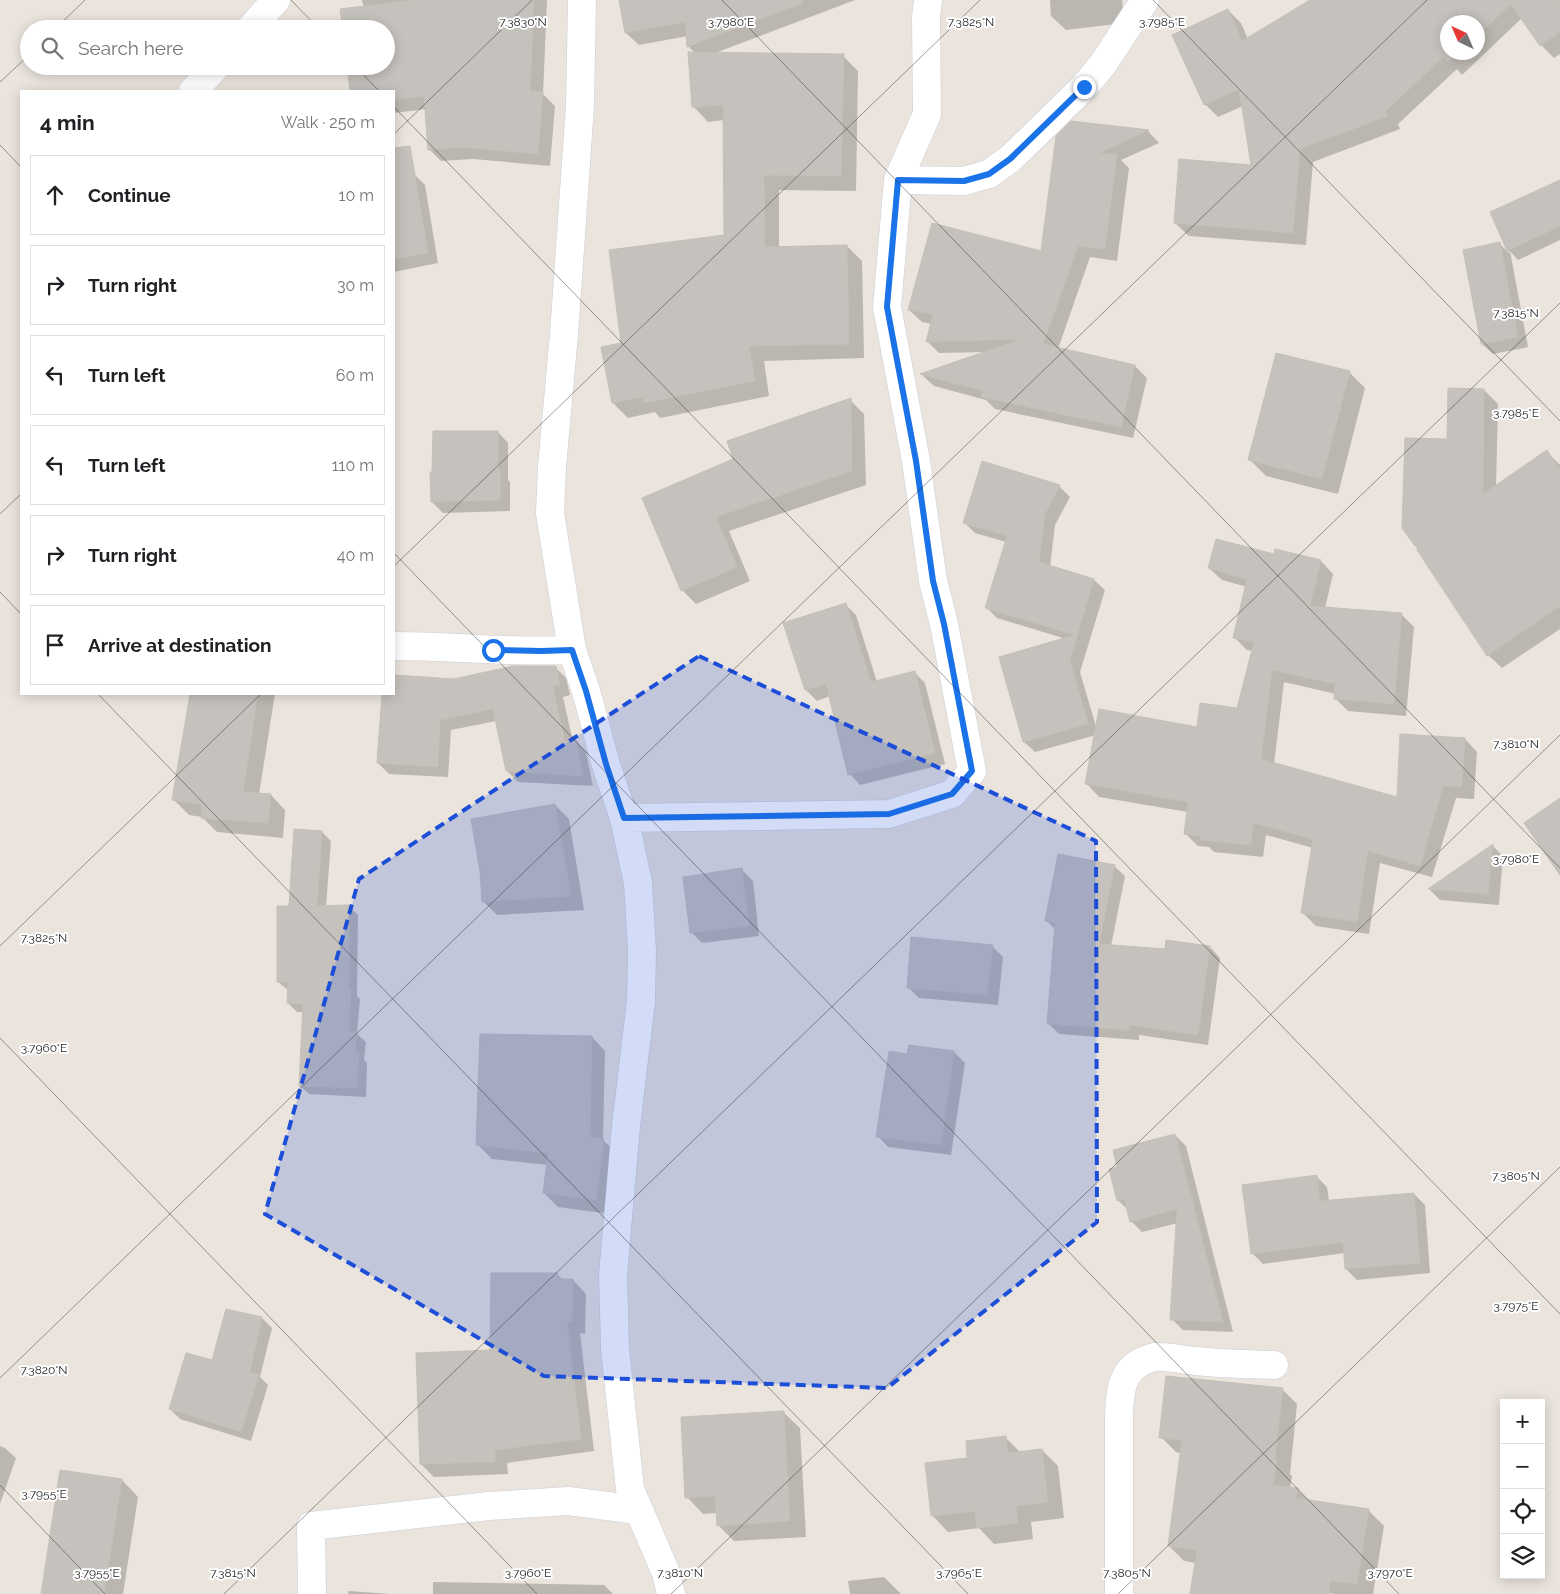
<!DOCTYPE html>
<html lang="en">
<head>
<meta charset="utf-8">
<style>
  :root { --surface:#fff; --page:#f6f6f6; --text:#202124; --muted:#757577; --line:#e0e0e0 }
  body { margin:0; font-family:Raleway,sans-serif; background:var(--page); color:var(--text) }
  .controls { position:absolute; right:15px; bottom:15px; display:grid; overflow:hidden; border-radius:0px; box-shadow:0 2px 12px #0003 }
  .controls button { width:45px; height:45px; display:grid; place-items:center; padding:0; border:0; border-bottom:1px solid var(--line); background:var(--surface); color:var(--text); font:25px sans-serif }
  .compass { position:absolute; left:1440px; top:15px; width:45px; height:45px; border-radius:50%; background:var(--surface); box-shadow:0 2px 12px #0003; rotate:316deg }
  .stop { position:absolute; width:15px; height:15px; margin:-11px; border:4px solid #1a73e8; border-radius:50%; background:#fff }
  .stop.end { background:#1a73e8; border-color:#fff; box-shadow:0 1px 5px #0008 }
  .list { margin:0; padding:0; list-style:none }
  h2 { display:flex; justify-content:space-between; align-items:center; height:65px; margin:0; padding:0 20px; font-size:21px }
  h2 small { font-size:16px; font-weight:400; color:var(--muted) }
  .list li { display:grid; grid-template-columns:32px 1fr auto; gap:15px; align-items:center; box-sizing:border-box; height:80px; margin:0 10px 10px; padding:0 10px; border:1px solid var(--line); border-radius:0px }
  .list b { display:block; font-size:19px; white-space:nowrap }
  .list em { font-size:16px; font-style:normal; color:var(--muted) }
  .icon { flex:none; width:28px; height:28px; fill:none; stroke:currentColor; stroke-width:2; stroke-linecap:round; stroke-linejoin:round }
  .map { position:relative; flex:none; width:1560px; height:1594px; overflow:hidden }
  .search { position:absolute; background:var(--surface); box-shadow:0 2px 12px #0003; left:20px; top:20px; width:375px; height:55px; display:flex; align-items:center; gap:12px; box-sizing:border-box; padding:0 18px; border-radius:28px; color:var(--muted); font-size:19px }
  .panel { position:absolute; background:var(--surface); box-shadow:0 2px 12px #0003; left:20px; top:90px; width:375px; height:605px; border-radius:0px }
  .map>svg:first-child { display:block }
  .shadow { fill:#0003; fill-rule:evenodd }
  .building { fill:#c5c1bc; stroke:#c5bfb7 }
  .lines { fill:none; stroke-linecap:round; stroke-linejoin:round }
  .minor-casing { stroke:#cbced9; stroke-width:29 }
  .minor { stroke:#fff; stroke-width:28 }
  .route { stroke:#1a73e8; stroke-width:6 }
  .marked { fill:#1d4ed8; fill-opacity:0.2; stroke:#1d4ed8; stroke-width:4; stroke-dasharray:10 6; stroke-linejoin:round }
  .ticks { fill:none; stroke:#292929; stroke-width:1; stroke-opacity:0.45 }
  .ticks-label { font-size:12px; text-anchor:middle; fill:#292929; stroke:#fff; stroke-width:4; stroke-linejoin:round; paint-order:stroke }
</style>
</head>
<body>
<div class="map">
<svg width="1560" height="1594" viewBox="0 0 1560 1594">
  <rect width="100%" height="100%" fill="#eae4dd"/>
  <path class="shadow" d="M 362,0 L 547,0 L 543,94 L 555,106 L 550,166 L 473,159 L 441,161 L 429,149 L 426,109 L 394,113 L 394,91 L 351,91 L 348,66 L 386,66 L 386,29 L 364,8 Z
    M 620,0 L 855,0 L 715,53 L 843,56 L 858,71 L 856,191 L 779,190 L 779,248 L 847,246 L 862,261 L 864,358 L 764,361 L 769,396 L 660,418 L 655,412 L 628,418 L 613,403 L 622,344 L 726,236 L 724,120 L 708,122 L 693,106 L 695,53 L 688,46 L 688,36 L 639,45 L 626,33 Z
    M 1050,0 L 1122,0 L 1124,23 L 1066,30 L 1051,16 Z
    M 1313,0 L 1560,0 L 1560,54 L 1554,58 L 1541,45 L 1522,18 L 1462,75 L 1457,69 L 1398,124 L 1400,129 L 1313,162 L 1306,245 L 1189,236 L 1175,223 L 1253,166 L 1243,106 L 1218,117 L 1205,104 L 1228,10 L 1241,23 L 1248,39 ZM 1448,22 L 1478,22 L 1478,52 L 1448,52 Z
    M 328,90 L 330,91 L 283,91 Z
    M 1072,122 L 1148,131 L 1159,143 L 1121,160 L 1129,168 L 1117,261 L 1090,257 L 1058,349 L 1135,366 L 1147,378 L 1133,438 L 995,409 L 986,400 L 934,386 L 922,375 L 987,352 L 939,353 L 927,341 L 932,324 L 922,322 L 909,310 L 1042,253 Z
    M 414,174 L 425,185 L 438,263 L 394,272 L 394,177 Z
    M 1560,181 L 1560,240 L 1518,260 L 1510,251 L 1528,347 L 1493,354 L 1482,344 L 1500,244 L 1510,254 L 1491,212 Z
    M 1349,372 L 1365,388 L 1338,494 L 1266,476 L 1250,460 Z
    M 1484,390 L 1498,404 L 1496,486 L 1547,452 L 1560,465 L 1560,629 L 1502,668 L 1488,655 L 1416,545 L 1448,440 Z
    M 850,400 L 864,414 L 866,485 L 729,531 L 750,581 L 696,604 L 682,590 L 735,460 Z
    M 498,432 L 508,443 L 508,480 L 510,482 L 510,511 L 443,513 L 432,502 Z
    M 1059,486 L 1070,497 L 1055,525 L 1050,567 L 1094,580 L 1105,590 L 1080,672 L 1097,730 L 1198,728 L 1238,709 L 1253,651 L 1247,650 L 1234,637 L 1247,587 L 1222,580 L 1209,568 L 1275,556 L 1321,561 L 1333,574 L 1325,608 L 1401,614 L 1414,627 L 1406,716 L 1348,711 L 1335,698 L 1336,694 L 1284,682 L 1274,764 L 1398,799 L 1465,739 L 1477,752 L 1474,799 L 1456,798 L 1432,877 L 1380,863 L 1369,934 L 1316,926 L 1303,913 L 1313,848 L 1266,835 L 1263,857 L 1214,852 L 1209,847 L 1198,846 L 1185,833 L 1188,812 L 1099,797 L 1087,784 L 1096,735 L 1035,752 L 1024,742 L 1000,658 L 1066,639 L 997,618 L 986,607 L 1006,542 L 975,533 L 964,522 Z
    M 845,604 L 856,615 L 877,682 L 914,672 L 925,683 L 945,764 L 860,785 L 850,774 L 830,696 L 817,701 L 806,690 L 785,624 Z
    M 555,667 L 566,678 L 570,695 L 563,697 L 573,742 L 576,741 L 586,752 L 593,786 L 518,782 L 507,771 L 496,721 L 451,730 L 448,777 L 389,774 L 378,763 L 383,694 L 394,694 L 394,676 L 454,680 Z
    M 191,694 L 275,694 L 259,794 L 271,795 L 285,810 L 283,838 L 217,832 L 202,817 L 189,815 L 174,800 Z
    M 555,805 L 569,819 L 584,910 L 497,915 L 483,901 L 481,870 Z
    M 322,832 L 331,841 L 326,907 L 349,906 L 358,915 L 357,996 L 360,999 L 357,1034 L 366,1042 L 364,1060 L 367,1063 L 366,1097 L 309,1094 L 300,1086 L 304,1012 L 297,1012 L 288,1003 L 289,991 L 278,982 L 290,907 Z
    M 1493,846 L 1503,856 L 1499,905 L 1440,900 L 1430,890 Z
    M 1114,866 L 1125,876 L 1111,946 L 1166,950 L 1167,941 L 1210,947 L 1220,958 L 1208,1045 L 1139,1035 L 1139,1040 L 1059,1034 L 1048,1023 L 1056,930 L 1047,921 Z
    M 742,870 L 753,881 L 759,936 L 702,943 L 691,932 Z
    M 992,946 L 1003,957 L 998,1005 L 919,998 L 908,987 Z
    M 592,1037 L 605,1051 L 603,1140 L 618,1154 L 610,1214 L 558,1207 L 544,1193 L 548,1165 L 492,1159 L 478,1145 Z
    M 910,1046 L 954,1052 L 965,1063 L 951,1155 L 888,1147 L 878,1136 L 908,1055 Z
    M 1175,1135 L 1186,1146 L 1233,1332 L 1183,1330 L 1172,1319 L 1178,1223 L 1142,1232 L 1131,1221 L 1129,1211 L 1118,1200 L 1118,1168 Z
    M 1316,1176 L 1327,1187 L 1329,1201 L 1414,1194 L 1425,1205 L 1430,1273 L 1357,1280 L 1346,1269 L 1345,1253 L 1263,1264 L 1252,1253 Z
    M 557,1274 L 563,1280 L 573,1280 L 586,1294 L 585,1334 L 580,1333 L 594,1451 L 507,1463 L 508,1474 L 434,1477 L 421,1464 L 491,1351 Z
    M 227,1310 L 262,1318 L 272,1328 L 260,1377 L 268,1385 L 251,1441 L 180,1419 L 170,1409 L 213,1362 Z
    M 1282,1389 L 1297,1404 L 1290,1474 L 1292,1476 L 1290,1488 L 1297,1489 L 1309,1501 L 1368,1510 L 1384,1526 L 1373,1594 L 1335,1594 L 1316,1591 L 1315,1594 L 1192,1594 L 1196,1563 L 1184,1561 L 1169,1546 L 1181,1453 L 1176,1452 L 1161,1437 Z
    M 783,1412 L 800,1428 L 806,1537 L 734,1541 L 718,1525 L 717,1513 L 703,1514 L 687,1497 Z
    M 1006,1438 L 1021,1453 L 1042,1450 L 1058,1466 L 1064,1518 L 1031,1522 L 1033,1539 L 994,1544 L 979,1528 L 948,1532 L 932,1515 L 969,1459 Z
    M 0,1446 L 5,1448 L 16,1458 L 0,1504 Z
    M 122,1480 L 138,1497 L 123,1594 L 42,1594 Z
    M 884,1577 L 901,1594 L 850,1594 L 848,1581 Z
    M 433,1582 L 604,1585 L 613,1594 L 433,1594 Z
    M 349,1591 L 391,1594 L 348,1594 Z"/>
  <path class="building" d="M 415,0 L 534,0 L 530,91 L 543,92 L 538,154 L 460,147 L 428,150 L 424,96 L 394,100 L 394,91 L 350,91 L 347,66 L 386,66 L 386,29 L 343,29 L 340,9 Z
    M 619,0 L 802,0 L 803,3 L 687,47 L 685,22 L 625,33 Z
    M 1310,0 L 1560,0 L 1560,32 L 1540,46 L 1511,4 L 1478,35 L 1478,22 L 1448,22 L 1448,52 L 1459,52 L 1448,62 L 1443,57 L 1386,111 L 1388,116 L 1300,149 L 1293,233 L 1174,223 L 1179,159 L 1251,165 L 1239,89 L 1204,105 L 1172,35 L 1228,9 L 1242,41 Z
    M 688,52 L 844,54 L 841,176 L 764,175 L 765,247 L 847,245 L 849,344 L 749,346 L 755,381 L 644,403 L 643,397 L 612,403 L 601,347 L 621,343 L 609,250 L 724,235 L 723,105 L 692,107 Z
    M 1071,121 L 1149,130 L 1099,153 L 1117,154 L 1105,249 L 1078,246 L 1043,344 L 1135,365 L 1121,427 L 981,397 L 983,391 L 920,374 L 1022,339 L 926,342 L 933,314 L 908,310 L 932,223 L 1041,251 L 1056,136 Z
    M 410,146 L 428,253 L 394,259 L 394,148 Z
    M 1560,180 L 1560,226 L 1507,251 L 1490,212 Z
    M 1500,242 L 1518,337 L 1481,344 L 1463,250 Z
    M 1276,353 L 1350,371 L 1322,479 L 1248,460 Z
    M 1448,388 L 1484,389 L 1483,494 L 1547,450 L 1560,470 L 1560,606 L 1487,656 L 1417,550 L 1417,546 L 1415,546 L 1402,528 L 1405,438 L 1447,439 Z
    M 851,398 L 852,471 L 716,517 L 737,567 L 681,591 L 642,498 L 733,459 L 727,441 Z
    M 433,431 L 498,431 L 498,470 L 500,470 L 500,500 L 431,502 L 430,472 L 432,472 Z
    M 982,461 L 1060,485 L 1045,514 L 1039,562 L 1094,579 L 1070,660 L 1088,724 L 1023,742 L 999,657 L 1075,635 L 985,608 L 1007,536 L 963,523 Z
    M 1216,539 L 1274,554 L 1275,549 L 1321,560 L 1310,606 L 1402,613 L 1394,704 L 1334,699 L 1335,684 L 1272,670 L 1261,759 L 1397,797 L 1400,734 L 1465,738 L 1462,787 L 1443,786 L 1420,866 L 1368,851 L 1357,922 L 1301,913 L 1313,839 L 1253,823 L 1251,845 L 1200,840 L 1200,836 L 1184,834 L 1188,802 L 1085,784 L 1099,709 L 1197,727 L 1200,703 L 1237,708 L 1254,642 L 1233,638 L 1247,579 L 1208,568 Z
    M 846,603 L 871,682 L 915,671 L 935,753 L 848,775 L 826,684 L 805,690 L 783,623 Z
    M 513,666 L 556,666 L 560,685 L 553,686 L 565,742 L 576,740 L 583,776 L 506,771 L 493,709 L 440,720 L 438,767 L 377,763 L 382,694 L 394,694 L 394,675 L 454,679 Z
    M 190,694 L 258,694 L 243,792 L 271,794 L 268,823 L 201,818 L 202,805 L 172,800 Z
    M 1560,798 L 1560,875 L 1524,823 Z
    M 555,804 L 571,896 L 482,902 L 480,871 L 471,819 Z
    M 294,829 L 322,831 L 317,906 L 349,905 L 349,988 L 351,989 L 349,1032 L 357,1032 L 355,1052 L 359,1052 L 357,1088 L 299,1086 L 303,1004 L 287,1003 L 288,982 L 277,982 L 277,906 L 289,906 Z
    M 1493,844 L 1488,894 L 1428,889 Z
    M 1058,854 L 1115,865 L 1099,944 L 1165,949 L 1166,940 L 1210,946 L 1198,1035 L 1129,1025 L 1129,1030 L 1047,1024 L 1055,923 L 1045,921 Z
    M 742,868 L 749,926 L 690,933 L 683,877 Z
    M 911,937 L 993,945 L 987,995 L 907,988 Z
    M 480,1034 L 592,1036 L 590,1137 L 604,1139 L 596,1200 L 543,1193 L 548,1153 L 476,1145 Z
    M 909,1045 L 954,1051 L 941,1145 L 876,1137 L 889,1051 L 907,1054 Z
    M 1175,1134 L 1186,1176 L 1223,1322 L 1170,1320 L 1177,1209 L 1130,1222 L 1124,1199 L 1117,1201 L 1109,1169 L 1117,1167 L 1113,1150 Z
    M 1317,1175 L 1320,1201 L 1414,1193 L 1420,1263 L 1345,1269 L 1343,1242 L 1251,1254 L 1242,1185 Z
    M 491,1273 L 558,1273 L 557,1279 L 573,1279 L 572,1321 L 567,1321 L 581,1439 L 495,1450 L 495,1462 L 420,1464 L 416,1353 L 490,1350 Z
    M 226,1309 L 262,1317 L 250,1372 L 259,1375 L 241,1432 L 169,1409 L 186,1353 L 212,1360 Z
    M 1166,1376 L 1283,1388 L 1275,1459 L 1277,1460 L 1273,1485 L 1298,1488 L 1296,1498 L 1369,1509 L 1357,1584 L 1330,1581 L 1329,1594 L 1190,1594 L 1197,1550 L 1168,1546 L 1182,1440 L 1159,1438 Z
    M 784,1411 L 790,1521 L 717,1526 L 715,1496 L 685,1498 L 681,1417 Z
    M 1006,1436 L 1008,1453 L 1042,1449 L 1048,1502 L 1016,1506 L 1018,1523 L 977,1528 L 975,1511 L 931,1516 L 925,1463 L 967,1458 L 966,1441 Z
    M 60,1470 L 122,1479 L 104,1594 L 41,1594 Z"/>
  <g class="lines">
    <defs>
      <path id="minor" d="M 582,0 L 580,106 L 564,334 L 552,467 L 550,513 L 572,650 L 586,691 L 606,765 L 624,818 L 638,883 L 642,951 L 641,1001 L 626,1126 L 613,1275 L 615,1349 L 630,1489 L 666,1573 L 671,1594
        M 250,29 L 276,0
        M 193,91 L 216,66
        M 898,180 L 964,181 L 989,174 L 1010,159 L 1084,87 L 1103,64 L 1145,0
        M 394,646 C 453,646 512,653 572,650
        M 624,818 L 889,814 L 952,794 L 972,771 L 944,624 L 933,581 L 916,461 L 887,307 L 898,180 L 927,114 L 926,17 L 928,0
        M 312,1594 L 311,1526 L 489,1506 L 568,1501 L 638,1510
        M 1119,1594 L 1119,1414 C 1120,1393 1121,1371 1143,1361 C 1147,1360 1150,1358 1154,1357 C 1168,1356 1182,1360 1196,1361 C 1222,1364 1248,1364 1274,1365"/>
    </defs>
    <use href="#minor" class="minor-casing"/>
    <use href="#minor" class="minor"/>
  </g>
  <g class="lines">
    <path class="route" d="M 493,650 L 541,651 L 572,650 L 586,691 L 606,764 L 624,818 L 889,814 L 952,794 L 972,771 L 944,624 L 933,581 L 916,461 L 887,307 L 898,180 L 964,181 L 989,174 L 1010,159 L 1084,87"/>
  </g>
  <path class="marked" d="M 699,656 L 1096,841 L 1097,1222 L 887,1388 L 544,1376 L 265,1214 L 359,879 Z"/>
  <path class="ticks" d="M 291,0 L 319,29M 722,0 L 1560,868M 1153,0 L 1560,421M 55,29 L 85,0M 355,66 L 379,91M 0,82 L 29,55M 394,107 L 1560,1314M 394,134 L 532,0M 0,145 L 21,167M 0,514 L 21,494M 394,553 L 1399,1594M 394,566 L 980,0M 0,592 L 21,614M 98,694 L 968,1594M 0,946 L 261,694M 0,1038 L 537,1594M 0,1378 L 1427,0M 0,1485 L 105,1594M 224,1594 L 1560,303M 671,1594 L 1560,735M 1118,1594 L 1560,1167"/>
  <g class="ticks-label">
    <text x="523" y="26">7.3830°N</text>
    <text x="971" y="26">7.3825°N</text>
    <text x="731" y="26">3.7980°E</text>
    <text x="1162" y="26">3.7985°E</text>
    <text x="1516" y="317">7.3815°N</text>
    <text x="1516" y="417">3.7985°E</text>
    <text x="1516" y="748">7.3810°N</text>
    <text x="1516" y="863">3.7980°E</text>
    <text x="44" y="942">7.3825°N</text>
    <text x="44" y="1052">3.7960°E</text>
    <text x="1516" y="1180">7.3805°N</text>
    <text x="1516" y="1310">3.7975°E</text>
    <text x="44" y="1374">7.3820°N</text>
    <text x="44" y="1498">3.7955°E</text>
    <text x="97" y="1577">3.7955°E</text>
    <text x="528" y="1577">3.7960°E</text>
    <text x="959" y="1577">3.7965°E</text>
    <text x="1390" y="1577">3.7970°E</text>
    <text x="233" y="1577">7.3815°N</text>
    <text x="680" y="1577">7.3810°N</text>
    <text x="1127" y="1577">7.3805°N</text>
  </g>
</svg>
<div class="controls">
<button>+</button>
<button>−</button>
<button><svg class="icon" aria-label="locate" viewBox="0 0 24 24"><circle cx="12" cy="12" r="6"/><path d="M12 2v4M12 18v4M2 12h4M18 12h4"/></svg></button>
<button><svg class="icon" aria-label="layers" viewBox="0 0 24 24"><path d="M12 4l9 5-9 5-9-5zM3 14l9 5 9-5"/></svg></button>
</div>
<svg class="compass" viewBox="-18 -18 36 36"><path d="M0-13l5 13h-10z" fill="#e53935"/><path d="M0 13l5-13h-10z" fill="#757577"/></svg>
<div class="stop" style="left:493px;top:650px"></div>
<div class="stop end" style="left:1084px;top:87px"></div>
<div class="search"><svg class="icon" aria-label="search" viewBox="0 0 24 24"><circle cx="10" cy="10" r="6"/><path d="M15 15l6 6"/></svg>Search here</div>
<section class="panel">
<h2>4 min<small>Walk · 250 m</small></h2>
<ul class="list">
<li><svg class="icon" aria-label="ahead" viewBox="0 0 24 24"><path d="M12 20V5M6 11l6-6 6 6"/></svg><div><b>Continue</b></div><em>10 m</em></li>
<li><svg class="icon" aria-label="right" viewBox="0 0 24 24"><path d="M7 20v-9h11M14 6l5 5-5 5"/></svg><div><b>Turn right</b></div><em>30 m</em></li>
<li><svg class="icon" aria-label="left" viewBox="0 0 24 24"><path d="M17 20v-9H6M10 6l-5 5 5 5"/></svg><div><b>Turn left</b></div><em>60 m</em></li>
<li><svg class="icon" aria-label="left" viewBox="0 0 24 24"><path d="M17 20v-9H6M10 6l-5 5 5 5"/></svg><div><b>Turn left</b></div><em>110 m</em></li>
<li><svg class="icon" aria-label="right" viewBox="0 0 24 24"><path d="M7 20v-9h11M14 6l5 5-5 5"/></svg><div><b>Turn right</b></div><em>40 m</em></li>
<li><svg class="icon" aria-label="arrive" viewBox="0 0 24 24"><path d="M6 21V4h12l-3 4 3 4H6"/></svg><div><b>Arrive at destination</b></div></li>
</ul>
</section>
</div>
</body>
</html>
